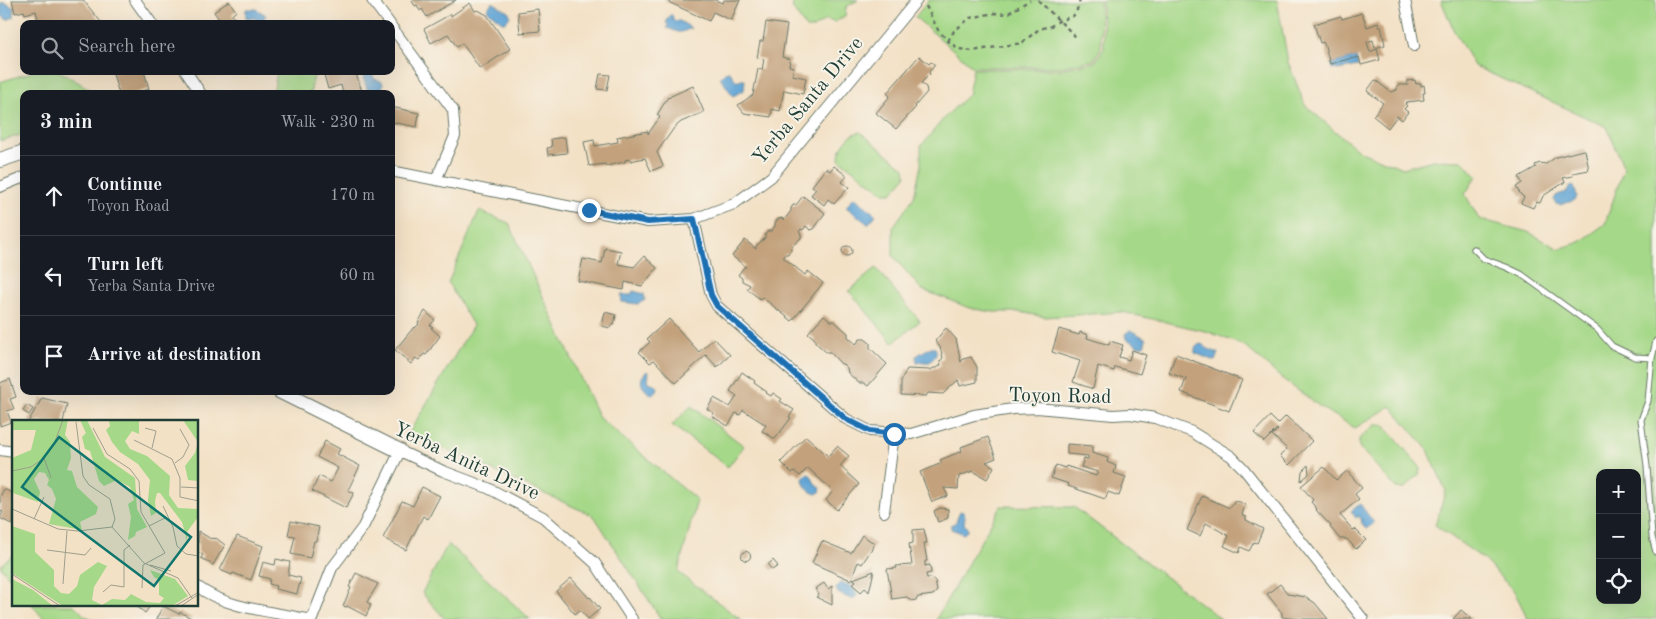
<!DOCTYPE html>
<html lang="en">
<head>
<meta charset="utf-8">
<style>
  :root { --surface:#171b24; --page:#20242c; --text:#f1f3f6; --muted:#9ea1a6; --line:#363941 }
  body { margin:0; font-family:"Old Standard TT",serif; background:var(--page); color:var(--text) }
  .controls { position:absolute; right:15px; bottom:15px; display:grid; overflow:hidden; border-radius:10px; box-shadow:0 5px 20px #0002 }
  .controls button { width:45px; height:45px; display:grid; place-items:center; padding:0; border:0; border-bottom:1px solid var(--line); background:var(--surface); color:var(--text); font:25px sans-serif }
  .stop { position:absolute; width:15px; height:15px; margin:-11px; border:4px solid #1f6fb2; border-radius:50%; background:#fff }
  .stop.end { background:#1f6fb2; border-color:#fff; box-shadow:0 1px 5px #0008 }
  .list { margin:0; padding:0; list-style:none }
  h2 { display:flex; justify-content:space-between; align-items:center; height:65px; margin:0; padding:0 20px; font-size:21px }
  h2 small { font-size:16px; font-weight:400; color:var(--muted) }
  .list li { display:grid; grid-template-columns:32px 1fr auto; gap:15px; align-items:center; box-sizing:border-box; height:80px; padding:0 20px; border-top:1px solid var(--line) }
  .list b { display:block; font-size:19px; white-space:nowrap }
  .list p { margin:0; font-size:16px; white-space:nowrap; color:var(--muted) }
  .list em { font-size:16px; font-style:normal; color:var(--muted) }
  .icon { flex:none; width:28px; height:28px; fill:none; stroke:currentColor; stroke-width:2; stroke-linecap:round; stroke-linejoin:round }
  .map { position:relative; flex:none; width:1656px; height:619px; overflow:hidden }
  .search { position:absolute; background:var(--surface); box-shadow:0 5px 20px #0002; left:20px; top:20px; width:375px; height:55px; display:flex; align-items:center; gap:12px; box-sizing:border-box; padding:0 18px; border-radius:10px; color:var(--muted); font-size:19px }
  .panel { position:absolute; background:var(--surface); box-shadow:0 5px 20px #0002; left:20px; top:90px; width:375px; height:305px; border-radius:10px }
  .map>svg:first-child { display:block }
  .green { fill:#a5d888; stroke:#628a5e; fill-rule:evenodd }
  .water { fill:#5fa3d4; stroke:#3f7084 }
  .building { fill:#c2a17c }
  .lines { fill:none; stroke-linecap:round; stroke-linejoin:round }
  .lane-casing { stroke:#697667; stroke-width:7 }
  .street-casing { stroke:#697667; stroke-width:12 }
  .secondary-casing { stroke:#697667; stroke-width:16 }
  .path { stroke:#697667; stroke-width:2.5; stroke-dasharray:4 4; stroke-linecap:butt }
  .lane { stroke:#fff; stroke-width:5 }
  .street { stroke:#fff; stroke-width:10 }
  .secondary { stroke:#fff; stroke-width:14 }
  .route { stroke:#1f6fb2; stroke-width:6 }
  .labels { text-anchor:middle; stroke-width:4; stroke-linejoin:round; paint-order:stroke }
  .street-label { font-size:20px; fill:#1f3d34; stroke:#f7f3e8 }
  .inset-road { fill:none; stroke:#9e9f8c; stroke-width:1 }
  .view { fill:#0f766e; fill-opacity:0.15; stroke:#0f766e; stroke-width:2.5 }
  .inset-edge { fill:none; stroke:#1f3d34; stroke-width:2.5 }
</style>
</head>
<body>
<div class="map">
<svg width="1656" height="619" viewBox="0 0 1656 619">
  <rect width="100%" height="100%" fill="#f7f3e8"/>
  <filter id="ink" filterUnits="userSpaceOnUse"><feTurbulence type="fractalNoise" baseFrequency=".02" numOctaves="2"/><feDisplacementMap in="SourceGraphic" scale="10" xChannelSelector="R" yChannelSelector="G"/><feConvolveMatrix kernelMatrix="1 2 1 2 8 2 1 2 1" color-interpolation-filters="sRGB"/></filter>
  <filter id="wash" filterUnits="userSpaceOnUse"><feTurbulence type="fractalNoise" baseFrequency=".0096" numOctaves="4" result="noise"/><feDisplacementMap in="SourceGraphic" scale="20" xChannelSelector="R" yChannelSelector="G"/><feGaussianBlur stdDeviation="1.12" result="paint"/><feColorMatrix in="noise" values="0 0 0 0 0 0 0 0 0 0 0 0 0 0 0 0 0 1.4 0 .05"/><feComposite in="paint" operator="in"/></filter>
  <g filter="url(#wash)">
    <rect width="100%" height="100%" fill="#f3e1c6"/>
    <path class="green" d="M 794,0 L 858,0 L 846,7 L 845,16 L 835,22 L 826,20 L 813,28 L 806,28 L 792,8 Z
      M 929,0 L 1100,0 L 1101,48 L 1094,60 L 1060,67 L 973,67 L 915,17 Z
      M 1102,0 L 1277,0 L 1288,62 L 1305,105 L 1336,132 L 1361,152 L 1403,168 L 1433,160 L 1462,161 L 1477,176 L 1465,194 L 1479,219 L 1528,232 L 1559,249 L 1580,242 L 1605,224 L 1624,168 L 1607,127 L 1474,66 L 1453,29 L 1441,0 L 1656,0 L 1656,619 L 1528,619 L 1514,591 L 1482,558 L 1435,525 L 1446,491 L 1428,450 L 1391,406 L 1355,428 L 1319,406 L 1280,377 L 1245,346 L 1209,332 L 1122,312 L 1045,317 L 1020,312 L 993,312 L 969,308 L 950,300 L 922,290 L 893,256 L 893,227 L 914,197 L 921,165 L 921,146 L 945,117 L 968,95 L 973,69 L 1060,69 L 1095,62 L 1104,48 ZM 1600,473 L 1637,473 L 1637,600 L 1600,600 Z
      M 35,71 L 59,71 L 98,94 L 24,94 L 24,134 L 0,141 L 0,82 Z
      M 277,71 L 315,71 L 310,94 L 273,94 Z
      M 860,132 L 905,168 L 906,176 L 892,193 L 884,193 L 839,159 C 839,147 848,134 860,132 Z
      M 479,211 L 509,223 L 599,418 L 697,500 L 678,572 L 740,619 L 661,619 L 594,516 L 409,433 L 473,325 L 448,283 Z
      M 876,268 L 920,321 L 893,343 L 849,291 Z
      M 691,406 L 744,446 L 728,467 L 672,425 Z
      M 1375,425 L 1384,425 L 1420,467 L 1419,475 L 1404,489 L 1396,488 L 1359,447 L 1359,439 Z
      M 1001,506 L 1074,507 L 1221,619 L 936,619 Z
      M 448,544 L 530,619 L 445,619 L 422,593 Z
      M 14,553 L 14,583 L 0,566 Z
      M 32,605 L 74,605 L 85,616 L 92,619 L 44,619 Z"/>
    <path class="water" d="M 492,2 L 509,12 L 510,16 L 506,22 L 502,22 L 487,10 Z
      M 1,3 L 6,3 L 14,8 L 14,17 L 7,20 L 0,14 Z
      M 246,9 L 256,9 L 266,15 L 261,22 L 254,18 L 246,18 Z
      M 670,15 L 672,15 L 674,21 L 680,21 L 691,28 C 677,35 680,32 667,28 L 668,25 L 666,23 Z
      M 1356,57 L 1358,66 L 1337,70 L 1336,68 L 1332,69 L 1331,64 Z
      M 372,71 L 374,79 L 381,81 L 383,84 L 381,93 L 368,91 L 362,74 Z
      M 729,71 L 737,82 L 740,80 L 745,80 L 744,90 L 733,96 L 720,77 Z
      M 1574,186 L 1577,196 L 1575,200 L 1560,205 L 1556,204 L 1554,200 L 1556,196 C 1560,193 1564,194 1568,191 L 1569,187 Z
      M 854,197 L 876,215 L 868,224 L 846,207 Z
      M 633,291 L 644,294 L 645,300 L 638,304 L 622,302 L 621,295 L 631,295 Z
      M 1130,330 L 1145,338 L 1146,340 L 1144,346 L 1137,346 L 1133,342 L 1126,339 L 1125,334 Z
      M 1202,344 L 1206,348 L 1218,353 L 1215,361 L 1195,353 L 1195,348 L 1198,345 Z
      M 931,347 L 934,347 L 936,349 L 936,355 L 930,362 L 917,362 L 916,356 Z
      M 647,371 L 649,373 L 648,380 L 649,382 L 656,385 L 658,388 L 656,392 L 652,395 C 641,388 637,380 647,371 Z
      M 807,474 C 813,475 812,478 814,482 C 816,485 819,486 821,489 L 820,492 L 816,494 C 809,492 804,487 803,479 Z
      M 1360,504 L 1374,523 L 1366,529 L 1361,522 L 1362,521 L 1359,516 L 1356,518 L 1351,511 Z
      M 960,511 L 963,512 L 965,516 L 964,524 L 968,528 L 967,531 L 964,534 L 951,529 L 951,525 L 956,522 Z
      M 840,583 C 847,582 857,590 857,596 L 851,599 L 838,593 L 836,589 Z"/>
    <g id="blocks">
      <path class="building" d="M 12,0 L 83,0 L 101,22 L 99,24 L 39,24 L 36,11 L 25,14 L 24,11 L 15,13 Z
        M 413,0 L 456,0 L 427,17 L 422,9 L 420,11 L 417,5 L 415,6 L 412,1 Z
        M 664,0 L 715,0 L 722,3 L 724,0 L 740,0 L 731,20 L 713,12 L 709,21 Z
        M 229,1 L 236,11 L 232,15 L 236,20 L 231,24 L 213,24 L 219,19 L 214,12 Z
        M 470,3 L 475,11 L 478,10 L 487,15 L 510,49 L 480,69 L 462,43 L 457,47 L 448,34 L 431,43 L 424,29 L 451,14 L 451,16 Z
        M 538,9 L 540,31 L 520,33 L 518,12 Z
        M 1362,13 L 1367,27 L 1378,23 L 1379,27 L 1381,26 L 1385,45 L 1375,48 L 1373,40 L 1367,42 L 1370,52 L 1377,49 L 1380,60 L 1361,65 L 1359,57 L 1352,59 L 1352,58 L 1330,64 L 1325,46 L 1323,42 L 1320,43 L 1314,24 L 1341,16 L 1342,19 Z
        M 766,22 L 787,25 L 782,57 L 790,59 L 789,66 L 794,67 L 792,75 L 806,78 L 803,94 L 784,90 L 780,111 L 772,109 L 771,117 L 744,113 L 738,105 L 753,95 L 758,69 L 762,70 L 764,59 L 757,58 L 760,41 L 763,41 Z
        M 919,56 L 929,64 L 931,62 L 935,65 L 929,72 L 930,74 L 921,83 L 926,87 L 927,92 L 915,106 L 916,107 L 896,129 L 876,113 L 890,96 L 887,93 Z
        M 112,71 L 144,71 L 149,89 L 132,94 L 119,94 Z
        M 323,71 L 355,71 L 363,94 L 343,94 L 341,85 L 328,89 Z
        M 600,74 L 610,75 L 607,90 L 597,89 Z
        M 1375,80 L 1391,92 L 1397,90 L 1397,87 L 1398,85 L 1408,85 L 1407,81 L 1415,80 L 1416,84 L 1421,83 L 1421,86 L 1424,85 L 1425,93 L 1423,93 L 1424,100 L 1407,102 L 1405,104 L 1407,106 L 1404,109 L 1408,112 L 1402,120 L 1397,116 L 1388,128 L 1373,116 L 1383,103 L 1367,91 Z
        M 693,86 L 704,112 L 681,122 L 674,128 L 657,152 L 663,166 L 651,171 L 645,158 L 630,161 L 630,159 L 625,160 L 625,162 L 606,166 L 605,164 L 589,166 L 584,142 L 594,140 L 595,146 L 618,142 L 617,137 L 648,131 L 648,134 L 660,117 L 657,115 L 668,97 L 669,98 L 671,96 Z
        M 391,107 L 419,113 L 417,127 L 391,122 Z
        M 565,137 L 567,153 L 548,155 L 547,148 L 552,147 L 551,139 Z
        M 1583,150 L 1585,150 L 1589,170 L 1573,173 L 1573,176 L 1563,178 L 1565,182 L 1543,196 L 1540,203 L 1536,202 L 1533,208 L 1521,203 L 1524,197 L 1521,195 L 1516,187 L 1522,183 L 1519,177 L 1536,167 L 1535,165 L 1540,163 L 1546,164 L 1556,157 Z
        M 834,166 L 847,176 L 842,182 L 849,187 L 834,204 L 828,199 L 824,205 L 811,195 L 816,189 L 812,186 L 826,168 L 830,171 Z
        M 803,196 L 825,213 L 814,229 L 810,230 L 806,226 L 803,230 L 801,229 L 799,232 L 801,234 L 801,238 L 791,247 L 791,250 L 788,254 L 785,254 L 783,257 L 805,275 L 808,271 L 823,283 L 792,321 L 762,297 L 760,299 L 747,289 L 750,285 L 742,281 L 742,278 L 738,275 L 744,267 L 746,267 L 732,256 L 745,240 L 756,249 L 756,246 L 765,238 L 765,235 L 768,231 L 771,231 L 775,226 L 775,223 L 778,219 L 782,218 L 784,220 L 791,211 L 791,208 L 793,205 L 796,205 Z
        M842 251a5 5 0 1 1 10 0a5 5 0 1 1-10 0Z
        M 605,248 L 621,251 L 618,264 L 634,267 L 644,256 L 657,268 L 642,286 L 625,282 L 624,290 L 578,281 L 583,259 L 602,263 Z
        M 425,311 L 435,320 L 430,325 L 433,327 L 431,328 L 440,336 L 426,355 L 424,354 L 419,360 L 416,358 L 411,364 L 395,350 L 414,327 L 415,328 L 419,324 L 418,323 Z
        M 605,312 L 616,315 L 614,325 L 611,325 L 610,328 L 602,326 Z
        M 824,315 L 831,321 L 834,321 L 848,333 L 848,337 L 856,344 L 860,339 L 865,339 L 870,343 L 870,348 L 887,364 L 868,386 L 864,383 L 859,383 L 848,373 L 847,368 L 843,364 L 841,364 L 830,352 L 826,352 L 815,342 L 815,339 L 808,333 Z
        M 669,319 L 699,352 L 714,338 L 730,355 L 717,367 L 706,355 L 676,383 L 654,360 L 650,363 L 639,352 L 650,342 L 647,339 Z
        M 946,328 L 956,339 L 961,362 L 963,359 L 971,357 L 977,367 L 977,382 L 960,386 L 958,380 L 943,394 L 928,393 L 926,396 L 901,395 L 901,380 L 907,369 L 930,370 L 934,368 L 937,368 L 941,365 L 940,361 L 943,358 L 942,354 L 940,347 L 935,341 Z
        M 1059,329 L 1079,335 L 1080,332 L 1088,335 L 1087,338 L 1109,345 L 1110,341 L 1123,345 L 1119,357 L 1129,360 L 1132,350 L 1146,355 L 1140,374 L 1115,367 L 1114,371 L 1098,366 L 1093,389 L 1073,382 L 1080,361 L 1052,352 Z
        M 1176,354 L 1242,380 L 1229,411 L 1181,392 L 1186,379 L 1169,373 Z
        M 742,372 L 755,381 L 754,383 L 767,392 L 766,393 L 771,396 L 773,393 L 782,399 L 780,401 L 794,410 L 789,417 L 791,418 L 775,439 L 762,431 L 766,425 L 743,410 L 740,415 L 736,413 L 728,426 L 712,416 L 714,413 L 707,409 L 714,398 L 730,407 L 737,396 L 730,391 Z
        M 10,379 L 16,397 L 10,399 L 14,409 L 7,411 L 11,422 L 0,426 L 0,383 Z
        M 42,398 L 67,404 L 63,422 L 28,422 Z
        M 27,405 L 33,409 L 29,415 L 23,411 Z
        M 1270,416 L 1278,424 L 1286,416 L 1312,441 L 1289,465 L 1280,456 L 1287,449 L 1272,435 L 1278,430 L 1277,429 L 1264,442 L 1254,433 Z
        M 806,436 L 828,456 L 837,446 L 849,456 L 840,466 L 859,484 L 837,510 L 826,500 L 833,491 L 808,468 L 800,476 L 794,471 L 792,473 L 781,462 Z
        M 988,437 L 996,458 L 986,462 L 994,467 L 987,479 L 973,471 L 959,476 L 958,489 L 944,488 L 948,496 L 932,502 L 920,472 L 942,463 L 940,460 L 962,451 L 961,447 Z
        M 325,441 L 340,449 L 337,454 L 360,466 L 348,490 L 354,493 L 346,508 L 312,491 L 319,476 L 331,482 L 338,468 L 317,457 Z
        M 1067,444 L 1092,446 L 1092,453 L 1108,458 L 1107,462 L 1116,466 L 1114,473 L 1126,477 L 1119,496 L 1108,492 L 1105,499 L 1068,486 L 1069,484 L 1051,478 L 1056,465 L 1065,468 L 1066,466 L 1096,476 L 1098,472 L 1081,467 L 1084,458 L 1088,459 L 1088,456 L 1067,454 Z
        M 1308,465 L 1309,474 L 1301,481 L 1302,471 Z
        M 1324,467 L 1336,480 L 1347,471 L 1362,488 L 1355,494 L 1359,499 L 1340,515 L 1353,530 L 1355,529 L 1366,540 L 1356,549 L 1347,539 L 1340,539 L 1330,527 L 1331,526 L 1316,510 L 1317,509 L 1311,502 L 1313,500 L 1301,486 Z
        M 422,487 L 440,496 L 428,519 L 423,516 L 406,550 L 383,538 L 402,501 L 413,506 Z
        M 4,489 L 14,494 L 13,525 L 0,518 L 3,512 L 0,511 L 0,497 Z
        M 1202,496 L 1230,508 L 1235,501 L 1240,502 L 1245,505 L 1242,515 L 1246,517 L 1246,520 L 1263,529 L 1257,543 L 1254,542 L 1249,551 L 1241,547 L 1239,553 L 1224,546 L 1229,536 L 1206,523 L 1200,536 L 1187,530 Z
        M 940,508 L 948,509 L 948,518 L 938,522 L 934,511 Z
        M 291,521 L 319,527 L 316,541 L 314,541 L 310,558 L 291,554 L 295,536 L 288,535 Z
        M 924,529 L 927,543 L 924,543 L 927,561 L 925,561 L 925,566 L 930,565 L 931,573 L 926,574 L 927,578 L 931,578 L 935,581 L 937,591 L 933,595 L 918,597 L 916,600 L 911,601 L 907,597 L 892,599 L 887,569 L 897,568 L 896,566 L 912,565 L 909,544 L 913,543 L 913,530 Z
        M 198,531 L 211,539 L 212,538 L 215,539 L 216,538 L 225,545 L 213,565 L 201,558 L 203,555 L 198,552 Z
        M 862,535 L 875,544 L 862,564 L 858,562 L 851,580 L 812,563 L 822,541 L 851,553 Z
        M 237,536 L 263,546 L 251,580 L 233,573 L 232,575 L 220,570 Z
        M741.5 556a4.5 4.5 0 1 1 9 0a4.5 4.5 0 1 1-9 0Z
        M 276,559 L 290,562 L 288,575 L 301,578 L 297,594 L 275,589 L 276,586 L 269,584 L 270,579 L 259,576 L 263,562 L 275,565 Z
        M 773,560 L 778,566 L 772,570 L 768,565 Z
        M 874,571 L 869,592 L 865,588 L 861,592 L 852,584 L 856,581 L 853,579 Z
        M 356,573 L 378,584 L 367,602 L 371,605 L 366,616 L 347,606 L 347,607 L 343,606 L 351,588 L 349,587 Z
        M 571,578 L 589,598 L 590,597 L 600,609 L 588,619 L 580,610 L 575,614 L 556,591 Z
        M 824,583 L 828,589 L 832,586 L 832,605 L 816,597 L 819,595 L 815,589 Z
        M 1280,584 L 1288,594 L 1306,597 L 1315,603 L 1328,619 L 1297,619 L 1282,617 L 1282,613 L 1267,594 Z
        M 135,605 L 151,605 L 145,613 Z
        M 163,606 L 179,614 L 180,612 L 193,619 L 156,619 Z
        M 1461,610 L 1472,619 L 1453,619 Z"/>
    </g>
  </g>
  <g filter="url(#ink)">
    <use href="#blocks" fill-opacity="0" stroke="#697667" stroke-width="1"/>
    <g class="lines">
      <defs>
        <path id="lane" d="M 1474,249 L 1484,259 L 1506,267 L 1521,274 L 1597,329 L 1612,346 L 1635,357 L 1652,358 L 1656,341
          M 1652,358 L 1648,401 L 1641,420 L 1647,466 L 1652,537 L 1656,552"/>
        <path id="street" d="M 135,0 L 152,24
          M 372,0 L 390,24
          M 1405,0 L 1414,46
          M 391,26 L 453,110 L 455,136 L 436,180
          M 186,71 L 201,94
          M 391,171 L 648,222 L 694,219 L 734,204 L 771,177 L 917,0
          M 0,187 L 24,177
          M 694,219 L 711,295 L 717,306 L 846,419 L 870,431 L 911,434 L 974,415 L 1013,409 L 1037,408 L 1113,415 L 1130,414 L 1155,418 L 1192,432 L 1231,456 L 1243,468 L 1363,619
          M 0,450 L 14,452
          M 884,512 L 894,434
          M 198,587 C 228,609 271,611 307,619
          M 312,619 L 332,568 L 363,527 L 400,451 L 443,471 L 488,488 L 543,517 L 595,563 L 632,619"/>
        <path id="secondary" d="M 0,160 L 24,152
          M 279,391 L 400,451"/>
      </defs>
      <use href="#lane" class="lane-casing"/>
      <use href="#street" class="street-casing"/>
      <use href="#secondary" class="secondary-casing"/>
      <path class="path" d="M 1038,0 L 1076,37
        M 926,6 L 938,30 L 948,41 L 959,49 L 972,51 L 1022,43 L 1039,29 L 1051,26 L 1059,21 L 1073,16 L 1076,13 L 1080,0
        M 948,41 L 954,31 L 970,18 L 994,13 L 1007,14 L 1030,0"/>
      <use href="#lane" class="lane"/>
      <use href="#street" class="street"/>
      <use href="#secondary" class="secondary"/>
    </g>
  </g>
  <g class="lines" filter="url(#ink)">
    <path class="route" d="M 589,210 L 648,222 L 694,219 L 711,295 L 717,306 L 846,419 L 870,431 L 894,434"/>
  </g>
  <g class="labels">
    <g class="street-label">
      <text transform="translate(807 100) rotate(-50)" y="7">Yerba Santa Drive</text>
      <text transform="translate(1060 395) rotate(1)" y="7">Toyon Road</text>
      <text transform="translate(467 460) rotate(25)" y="7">Yerba Anita Drive</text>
    </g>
  </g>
  <g transform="translate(12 420)">
    <rect width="186" height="186" fill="#f3e1c6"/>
    <path d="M 0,0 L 56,0 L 53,15 L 58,22 L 59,38 L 55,50 L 60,51 L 65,67 L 86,87 L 84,94 L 68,102 L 70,110 L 37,104 L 44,79 L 40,69 L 35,65 L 37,60 L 33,53 L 27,52 L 22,59 L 28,72 L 26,82 L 1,73 L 0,38 L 19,30 L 24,10 L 0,10 ZM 68,0 L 75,0 L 93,37 L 123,58 L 125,89 L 135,107 L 124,112 L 123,116 L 116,120 L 119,97 L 116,84 L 122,80 L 118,67 L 105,60 L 92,66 L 87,61 L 78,31 L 73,29 L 70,17 L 74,13 ZM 97,0 L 127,0 L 127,14 L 120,11 L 113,21 L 118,29 L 135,36 L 158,56 L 157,75 L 166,88 L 186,89 L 186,97 L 175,112 L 175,121 L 170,102 L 148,73 L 145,73 L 143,81 L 144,93 L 139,96 L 136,80 L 138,60 L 126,44 L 108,32 L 100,22 L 94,10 L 98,6 ZM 171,0 L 186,0 L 186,61 L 176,60 L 173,46 L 183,33 L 186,22 ZM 0,106 L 23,114 L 23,132 L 42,150 L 42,166 L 49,173 L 57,174 L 65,166 L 68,155 L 86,142 L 95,146 L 82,167 L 80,180 L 90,185 L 100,179 L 113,180 L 119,174 L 134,182 L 148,183 L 152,178 L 147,175 L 147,160 L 142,157 L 138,150 L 163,159 L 176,176 L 160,186 L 51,186 L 0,153 ZM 0,159 L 21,170 L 41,186 L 0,186 Z" fill="#a5d888"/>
    <path class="inset-road" d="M 64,2 L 71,56 L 77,65 L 98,79 L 103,99 L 100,107M 81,8 L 95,34 L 118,49 L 127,61 L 129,92 L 153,133 L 131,145M 133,8 L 144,11 L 140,28M 122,20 L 160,39 L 168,58 L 168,77 L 187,81M 32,38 L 42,24 L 51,0M 163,43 L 171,37 L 177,25 L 168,9M 0,51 L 19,47 L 32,38 L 39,58M 169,67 L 187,68M 151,86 L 161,107 L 165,126 L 174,134 L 187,136M 0,89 L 46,109 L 66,111 L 100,107 L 132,143M 22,99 L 32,77M 137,106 L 153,98M 35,130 L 73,135 L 79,128M 132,143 L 166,158 L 180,178M 138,145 L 159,151M 0,154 L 48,186M 51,164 L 55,111M 130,168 L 131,145M 91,172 L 99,165 L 112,167 L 112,130 L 118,125M 163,186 L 187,172M 169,186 L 187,174"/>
    <path class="view" d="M 47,17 L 179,117 L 142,166 L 10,67 Z"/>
    <rect width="186" height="186" class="inset-edge"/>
  </g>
</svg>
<div class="controls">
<button>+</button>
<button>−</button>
<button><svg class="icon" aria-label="locate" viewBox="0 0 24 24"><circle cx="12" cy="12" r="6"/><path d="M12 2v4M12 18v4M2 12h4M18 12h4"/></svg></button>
</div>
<div class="stop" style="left:894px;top:434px"></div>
<div class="stop end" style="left:589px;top:210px"></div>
<div class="search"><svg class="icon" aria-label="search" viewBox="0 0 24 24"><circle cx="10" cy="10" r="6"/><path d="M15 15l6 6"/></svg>Search here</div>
<section class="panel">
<h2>3 min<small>Walk · 230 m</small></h2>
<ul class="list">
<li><svg class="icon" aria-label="ahead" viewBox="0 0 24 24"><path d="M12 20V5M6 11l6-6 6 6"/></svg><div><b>Continue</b><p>Toyon Road</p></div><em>170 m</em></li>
<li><svg class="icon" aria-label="left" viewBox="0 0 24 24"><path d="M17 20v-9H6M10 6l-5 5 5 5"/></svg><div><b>Turn left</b><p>Yerba Santa Drive</p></div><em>60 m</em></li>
<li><svg class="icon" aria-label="arrive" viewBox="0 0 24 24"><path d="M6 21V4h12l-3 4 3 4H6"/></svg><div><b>Arrive at destination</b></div></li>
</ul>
</section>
</div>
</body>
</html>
